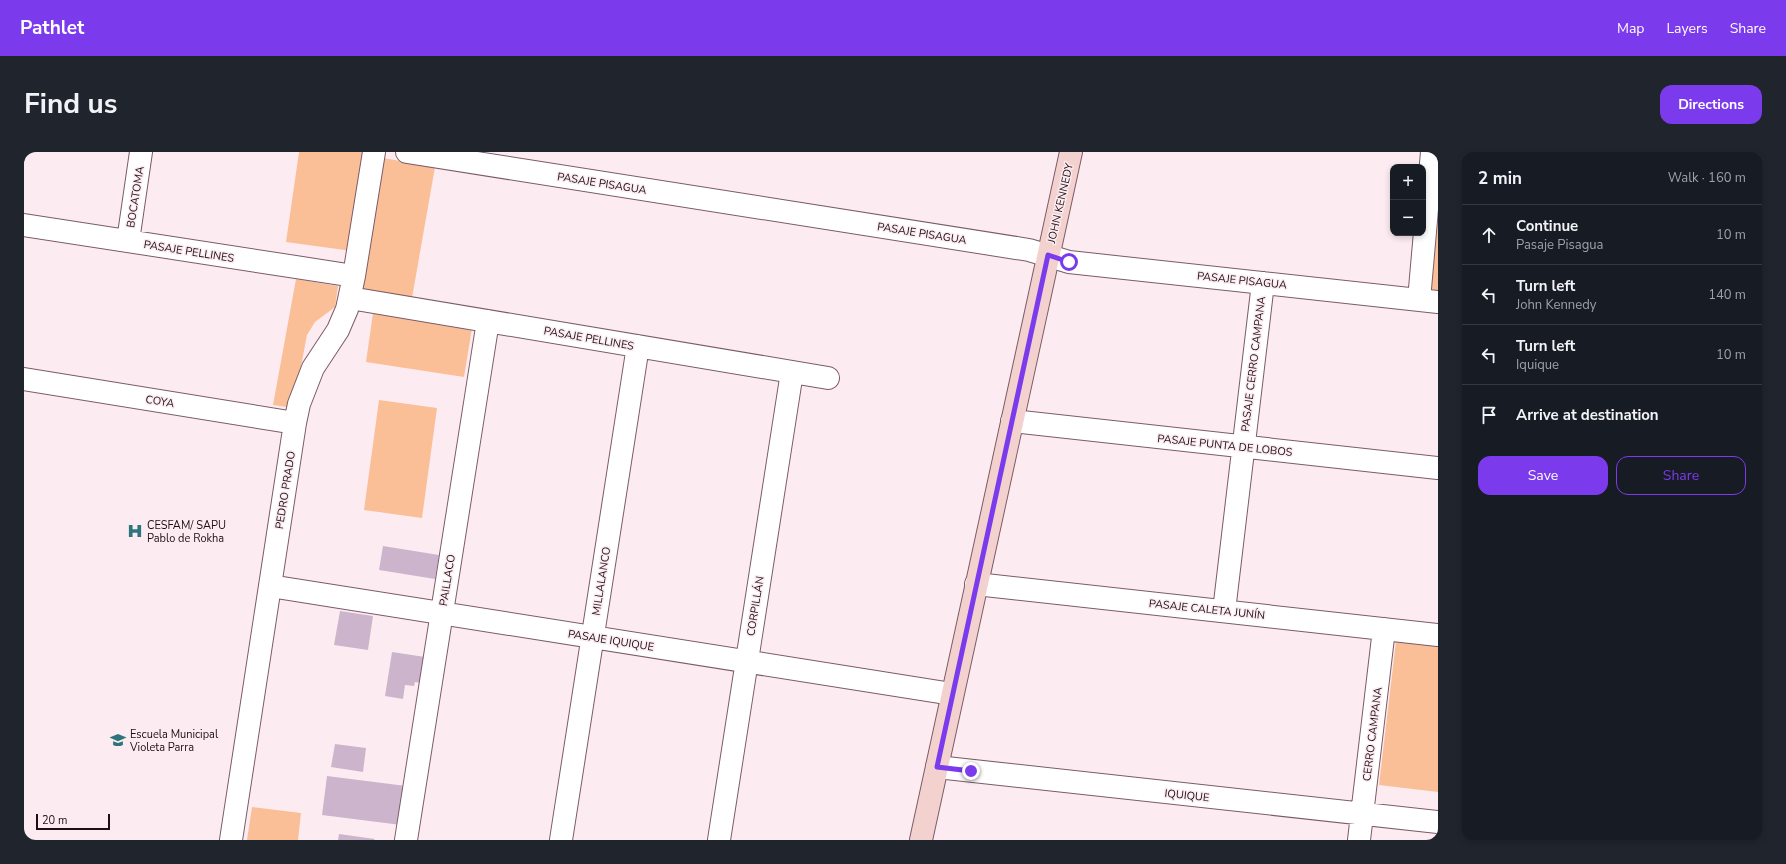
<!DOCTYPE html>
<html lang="en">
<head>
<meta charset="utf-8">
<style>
  :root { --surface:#171b24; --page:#20242c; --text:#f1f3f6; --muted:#9ea1a6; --line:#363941; --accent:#7c3aed }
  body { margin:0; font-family:"Nunito Sans",sans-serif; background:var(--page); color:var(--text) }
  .controls { position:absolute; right:12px; top:12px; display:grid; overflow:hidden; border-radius:8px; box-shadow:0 2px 6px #0003 }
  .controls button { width:36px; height:36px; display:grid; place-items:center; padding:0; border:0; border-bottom:1px solid var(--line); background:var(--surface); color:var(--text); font:20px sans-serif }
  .scale { position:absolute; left:12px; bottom:10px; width:74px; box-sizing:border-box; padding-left:4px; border:2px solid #1d1015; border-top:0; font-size:11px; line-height:14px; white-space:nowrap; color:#1d1015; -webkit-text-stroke:3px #fcecf1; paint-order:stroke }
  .stop { position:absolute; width:12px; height:12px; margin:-9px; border:3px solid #7c3aed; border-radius:50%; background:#fff }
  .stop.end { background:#7c3aed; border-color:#fff; box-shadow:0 1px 4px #0008 }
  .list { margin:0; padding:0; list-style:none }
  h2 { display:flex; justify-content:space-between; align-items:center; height:52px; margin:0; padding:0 16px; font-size:17px }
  h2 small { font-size:13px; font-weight:400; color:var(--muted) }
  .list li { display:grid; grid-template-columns:26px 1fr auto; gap:12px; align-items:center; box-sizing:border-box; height:60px; padding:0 16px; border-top:1px solid var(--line) }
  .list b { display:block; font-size:15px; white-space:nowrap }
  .list p { margin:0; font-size:13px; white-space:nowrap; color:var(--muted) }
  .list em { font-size:13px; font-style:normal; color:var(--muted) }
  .actions { display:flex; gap:8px; padding:12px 16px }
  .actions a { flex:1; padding:9px 0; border:1px solid var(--accent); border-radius:12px; text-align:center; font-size:14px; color:var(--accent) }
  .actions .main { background:var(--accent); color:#fff }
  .icon { flex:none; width:22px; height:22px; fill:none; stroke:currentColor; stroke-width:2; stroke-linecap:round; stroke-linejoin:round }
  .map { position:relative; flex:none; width:1414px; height:688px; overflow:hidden; border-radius:12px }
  header { display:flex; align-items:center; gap:24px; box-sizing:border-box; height:56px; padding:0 20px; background:var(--accent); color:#fff }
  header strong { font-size:19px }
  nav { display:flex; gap:22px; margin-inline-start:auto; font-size:14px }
  .intro { display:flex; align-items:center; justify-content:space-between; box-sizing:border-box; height:96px; padding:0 24px }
  h1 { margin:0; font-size:28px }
  .button { padding:10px 18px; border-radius:12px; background:var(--accent); color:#fff; font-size:14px; font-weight:700 }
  main { display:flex; gap:24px; padding:0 24px }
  aside { flex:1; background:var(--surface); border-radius:12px; box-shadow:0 2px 6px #0003 }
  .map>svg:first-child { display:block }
  .green { fill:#fabf97 }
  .building { fill:#cdb4cd }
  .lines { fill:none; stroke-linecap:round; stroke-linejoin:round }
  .street-casing { stroke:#7b5b67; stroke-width:24 }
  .secondary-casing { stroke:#7b5b67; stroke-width:24 }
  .street { stroke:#fff; stroke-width:22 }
  .secondary { stroke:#f3d1cf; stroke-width:22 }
  .route { stroke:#7c3aed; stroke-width:5 }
  .labels { text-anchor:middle; stroke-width:3; stroke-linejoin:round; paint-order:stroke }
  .street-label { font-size:11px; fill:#1d1015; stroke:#fcecf1 }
  .poi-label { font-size:11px; fill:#1d1015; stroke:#fcecf1; text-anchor:start }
</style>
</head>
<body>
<header>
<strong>Pathlet</strong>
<nav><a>Map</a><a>Layers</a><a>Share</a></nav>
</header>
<div class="intro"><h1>Find us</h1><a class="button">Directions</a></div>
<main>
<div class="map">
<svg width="1414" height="688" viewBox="0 0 1414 688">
  <rect width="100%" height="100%" fill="#fcecf1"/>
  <path class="green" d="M 275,0 L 342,0 L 328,99 L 262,90 Z
    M 359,6 L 411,15 L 388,146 L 337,137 Z
    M 1414,60 L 1414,142 L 1406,142 Z
    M 272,127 L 314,134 L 311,155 L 291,170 L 283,183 L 269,256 L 249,253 Z
    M 349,161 L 448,176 L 440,225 L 342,210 Z
    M 355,248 L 413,256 L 398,366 L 340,358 Z
    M 1372,489 L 1414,494 L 1414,640 L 1355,633 Z
    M 228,655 L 277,661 L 274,688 L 223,688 Z"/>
  <path class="building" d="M 359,394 L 415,403 L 411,427 L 355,418 Z
    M 316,459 L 349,464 L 344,498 L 310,493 Z
    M 368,500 L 401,505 L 397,531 L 391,530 L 390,534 L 381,533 L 379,547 L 361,544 Z
    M 311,592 L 342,596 L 339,620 L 307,615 Z
    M 303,624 L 382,634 L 377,673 L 298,663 Z
    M 315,682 L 351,687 L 350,688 L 314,688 Z"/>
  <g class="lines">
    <defs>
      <path id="street" d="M 383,0 L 1005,98 L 1045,110 L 1414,150
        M 0,73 L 330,124
        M 104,89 L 117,0
        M 326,146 L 804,226
        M 1395,148 L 1408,0
        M 0,227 L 271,271
        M 988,269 L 1414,316
        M 952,432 L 1414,483
        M 246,434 L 928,542
        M 1200,459 L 1239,131
        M 913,615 L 1414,670
        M 207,688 L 271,271 L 275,252 L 289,216 L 314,178 L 323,157 L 330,124 L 350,0
        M 382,688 L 464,169
        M 537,688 L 614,194
        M 695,688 L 768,220
        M 1335,688 L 1360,477"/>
      <path id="secondary" d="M 897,688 L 1047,0"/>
    </defs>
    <use href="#street" class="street-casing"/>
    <use href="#secondary" class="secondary-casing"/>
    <use href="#street" class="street"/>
    <use href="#secondary" class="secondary"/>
  </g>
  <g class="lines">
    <path class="route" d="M 947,619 L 913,615 L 1024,103 L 1045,110"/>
  </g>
  <defs>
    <symbol id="hospital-bare" viewBox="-9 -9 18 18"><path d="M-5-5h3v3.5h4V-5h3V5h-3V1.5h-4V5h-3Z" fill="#2c757d" stroke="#fcecf1" stroke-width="2.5" paint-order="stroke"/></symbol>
    <symbol id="school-bare" viewBox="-9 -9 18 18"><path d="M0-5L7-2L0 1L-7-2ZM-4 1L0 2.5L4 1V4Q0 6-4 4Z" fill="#2c757d" stroke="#fcecf1" stroke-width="2.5" paint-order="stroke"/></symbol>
  </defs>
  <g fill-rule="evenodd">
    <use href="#hospital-bare" x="100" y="368" width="22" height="22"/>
    <use href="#school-bare" x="83" y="577" width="22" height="22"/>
  </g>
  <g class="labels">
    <g class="street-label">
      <text transform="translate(578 31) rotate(9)" y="4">PASAJE PISAGUA</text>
      <text transform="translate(111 45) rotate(-81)" y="4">BOCATOMA</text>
      <text transform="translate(1036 51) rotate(-77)" y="4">JOHN KENNEDY</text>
      <text transform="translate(898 81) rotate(9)" y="4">PASAJE PISAGUA</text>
      <text transform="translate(165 99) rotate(9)" y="4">PASAJE PELLINES</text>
      <text transform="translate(1218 128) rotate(6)" y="4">PASAJE PISAGUA</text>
      <text transform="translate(565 186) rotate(10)" y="4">PASAJE PELLINES</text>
      <text transform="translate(1229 212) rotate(-83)" y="4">PASAJE CERRO CAMPANA</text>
      <text transform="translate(136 249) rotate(9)" y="4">COYA</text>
      <text transform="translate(1201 293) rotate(6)" y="4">PASAJE PUNTA DE LOBOS</text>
      <text transform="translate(261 338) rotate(-81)" y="4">PEDRO PRADO</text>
      <text transform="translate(423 428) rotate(-81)" y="4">PAILLACO</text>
      <text transform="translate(577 429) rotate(-81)" y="4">MILLALANCO</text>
      <text transform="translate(731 454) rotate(-81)" y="4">CORPILLÁN</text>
      <text transform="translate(1183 457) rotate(6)" y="4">PASAJE CALETA JUNÍN</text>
      <text transform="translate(587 488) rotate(9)" y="4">PASAJE IQUIQUE</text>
      <text transform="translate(1348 582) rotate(-83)" y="4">CERRO CAMPANA</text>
      <text transform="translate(1163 643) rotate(6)" y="4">IQUIQUE</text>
    </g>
    <g class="poi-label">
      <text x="123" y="377">CESFAM/ SAPU<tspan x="123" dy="13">Pablo de Rokha</tspan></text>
      <text x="106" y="586">Escuela Municipal<tspan x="106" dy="13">Violeta Parra</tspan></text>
    </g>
  </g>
</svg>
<div class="controls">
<button>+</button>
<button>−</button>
</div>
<div class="scale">20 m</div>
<div class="stop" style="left:1045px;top:110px"></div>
<div class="stop end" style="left:947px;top:619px"></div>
</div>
<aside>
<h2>2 min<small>Walk · 160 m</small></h2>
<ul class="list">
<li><svg class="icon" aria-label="ahead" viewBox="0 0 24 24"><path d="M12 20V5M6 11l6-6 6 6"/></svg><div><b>Continue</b><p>Pasaje Pisagua</p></div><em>10 m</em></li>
<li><svg class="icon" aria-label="left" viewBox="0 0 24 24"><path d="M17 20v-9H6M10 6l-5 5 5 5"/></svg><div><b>Turn left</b><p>John Kennedy</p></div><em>140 m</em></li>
<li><svg class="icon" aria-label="left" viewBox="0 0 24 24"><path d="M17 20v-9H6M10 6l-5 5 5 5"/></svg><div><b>Turn left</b><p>Iquique</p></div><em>10 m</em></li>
<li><svg class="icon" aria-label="arrive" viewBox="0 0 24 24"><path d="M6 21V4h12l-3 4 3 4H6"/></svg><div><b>Arrive at destination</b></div></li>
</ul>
<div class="actions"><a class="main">Save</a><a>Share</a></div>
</aside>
</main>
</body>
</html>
